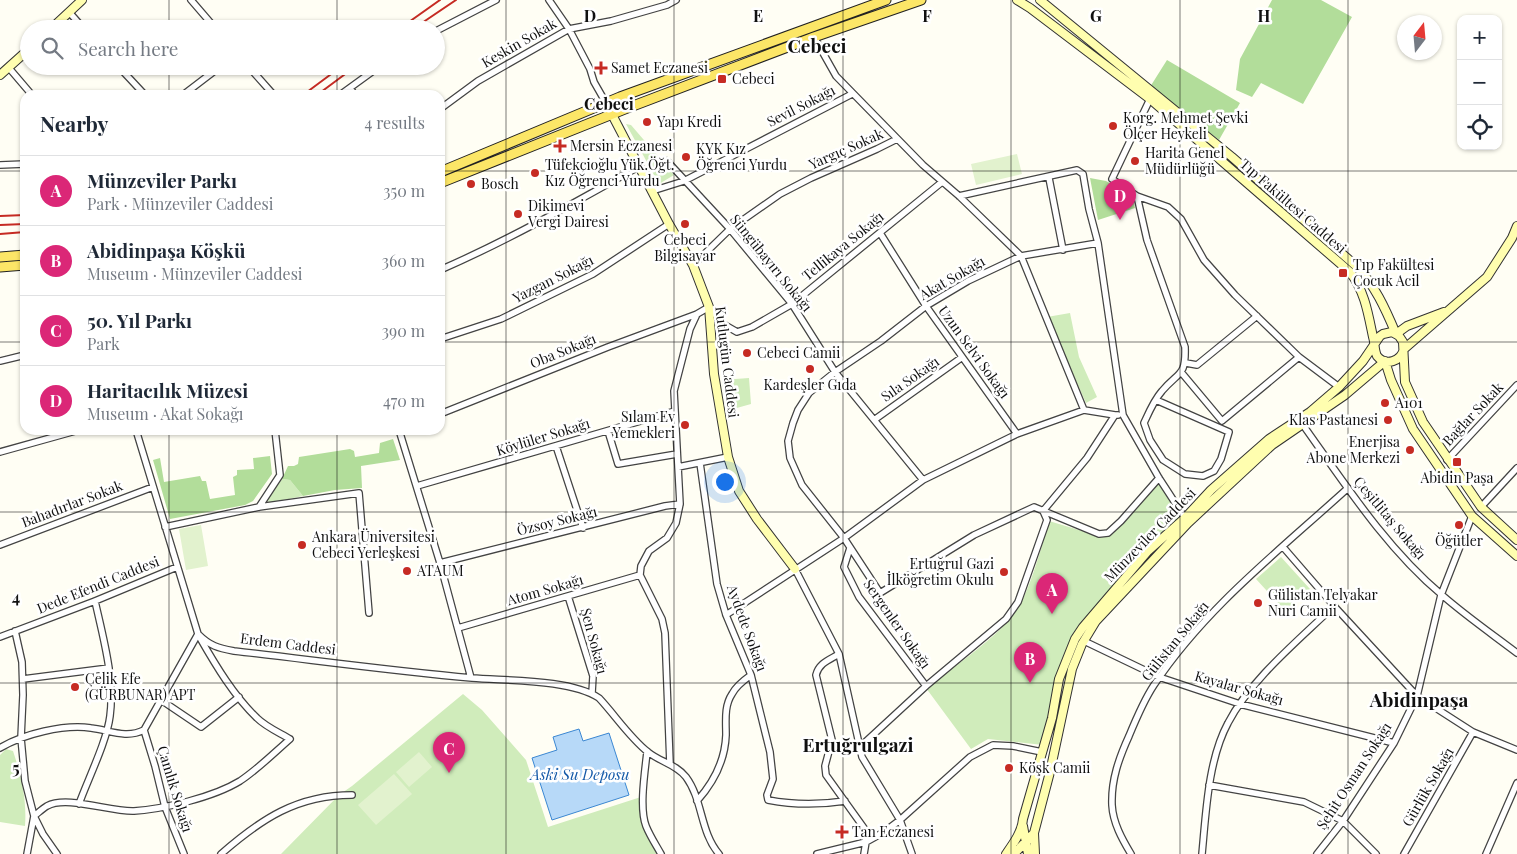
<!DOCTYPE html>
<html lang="en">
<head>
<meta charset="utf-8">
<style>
  :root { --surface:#fff; --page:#f6f6f7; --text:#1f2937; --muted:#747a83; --line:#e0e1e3; --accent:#db2777 }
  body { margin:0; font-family:"Playfair Display",serif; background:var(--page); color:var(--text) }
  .controls { position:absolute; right:15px; top:15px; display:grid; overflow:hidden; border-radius:10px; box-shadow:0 1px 4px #0004 }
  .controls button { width:45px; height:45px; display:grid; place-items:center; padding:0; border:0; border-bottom:1px solid var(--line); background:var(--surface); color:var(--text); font:25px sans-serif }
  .compass { position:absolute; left:1397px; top:15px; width:45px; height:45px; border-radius:50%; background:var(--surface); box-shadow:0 1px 4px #0004; rotate:16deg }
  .you { position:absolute; left:724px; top:481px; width:18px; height:18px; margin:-12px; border:4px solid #fff; border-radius:50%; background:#1a73e8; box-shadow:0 0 0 8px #1a73e833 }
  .badge { display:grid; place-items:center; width:32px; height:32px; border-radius:50%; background:var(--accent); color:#fff; font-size:16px; font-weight:700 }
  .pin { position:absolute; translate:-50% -41px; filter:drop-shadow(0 1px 2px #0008) }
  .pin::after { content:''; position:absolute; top:26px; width:18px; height:15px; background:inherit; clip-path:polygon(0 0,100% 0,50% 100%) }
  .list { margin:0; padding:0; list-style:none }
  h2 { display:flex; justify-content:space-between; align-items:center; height:65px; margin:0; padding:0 20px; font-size:21px }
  h2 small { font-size:16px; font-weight:400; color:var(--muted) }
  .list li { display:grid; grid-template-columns:32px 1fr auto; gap:15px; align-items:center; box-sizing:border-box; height:70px; padding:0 20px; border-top:1px solid var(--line) }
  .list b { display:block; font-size:19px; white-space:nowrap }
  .list p { margin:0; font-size:16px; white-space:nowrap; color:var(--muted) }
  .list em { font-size:16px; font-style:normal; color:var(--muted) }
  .icon { flex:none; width:28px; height:28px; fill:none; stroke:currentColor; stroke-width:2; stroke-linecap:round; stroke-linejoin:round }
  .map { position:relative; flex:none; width:1517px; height:854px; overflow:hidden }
  .search { position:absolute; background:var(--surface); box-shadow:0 1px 4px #0004; left:20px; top:20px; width:425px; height:55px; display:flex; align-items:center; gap:12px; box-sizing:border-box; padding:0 18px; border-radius:28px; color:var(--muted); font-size:19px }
  .panel { position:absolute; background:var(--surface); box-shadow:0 1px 4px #0004; left:20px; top:90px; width:425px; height:345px; border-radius:15px }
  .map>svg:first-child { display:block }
  .green { fill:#d0ecbb }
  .forest { fill:#b2dd9a }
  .pitch { fill:#e2f2ce }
  .water { fill:#b7d9f8; stroke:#3b87d2 }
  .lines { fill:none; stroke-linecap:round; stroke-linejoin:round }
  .street-casing { stroke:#434343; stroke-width:8 }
  .secondary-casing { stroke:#323232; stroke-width:10 }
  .primary-casing { stroke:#212121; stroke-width:11 }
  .street { stroke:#fff; stroke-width:5.5 }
  .secondary { stroke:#fffeaf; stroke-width:8 }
  .primary { stroke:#fce667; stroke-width:9 }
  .rail { stroke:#c62b23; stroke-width:2 }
  .grid { fill:none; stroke:#101010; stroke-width:1; stroke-opacity:0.55 }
  .poi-dot { fill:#c62b23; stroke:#fff; stroke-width:2 }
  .labels { text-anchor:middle; stroke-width:5; stroke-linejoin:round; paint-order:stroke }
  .street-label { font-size:14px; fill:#101010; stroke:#fff }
  .poi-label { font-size:14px; fill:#101010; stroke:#fff; text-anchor:start }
  .water-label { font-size:15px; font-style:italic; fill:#1459a8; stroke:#fff }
  .quarter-label { font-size:16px; font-weight:bold; fill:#101010; stroke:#fff }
  .district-label { font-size:19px; font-weight:bold; fill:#101010; stroke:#fff }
  .grid-label { font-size:16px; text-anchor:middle; font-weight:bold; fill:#101010; stroke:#fff; stroke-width:5; stroke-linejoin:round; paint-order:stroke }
</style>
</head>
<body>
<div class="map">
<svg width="1517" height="854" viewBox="0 0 1517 854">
  <rect width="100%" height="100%" fill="#fffef4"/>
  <path class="green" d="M 626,124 L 631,125 L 674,175 L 659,184 Z
    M 1070,313 L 1079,357 L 1097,397 L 1086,403 L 1047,317 Z
    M 749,378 L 751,404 L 726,411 L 722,380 Z
    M 282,479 L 290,480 L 303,496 L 270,503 L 268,502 L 269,497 Z
    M 1159,483 L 1180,518 L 1073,639 L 1043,745 L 988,739 L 971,749 L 926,688 C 954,666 1006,633 1022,601 C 1034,576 1041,548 1049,521 L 1099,536 L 1111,533 Z
    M 1281,557 L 1310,589 L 1286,612 L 1256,579 Z
    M 463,694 L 482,710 L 526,760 L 548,827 L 644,796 L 644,815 L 661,854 L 281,854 L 339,795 L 352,786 Z
    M 6,749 L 13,751 C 21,775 27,800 25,826 L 0,822 L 0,755 Z"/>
  <path class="forest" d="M 1272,0 L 1321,0 L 1352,17 L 1303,104 L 1261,83 L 1252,97 L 1236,90 L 1240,59 Z
    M 1167,60 L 1240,103 L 1219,140 L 1150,87 Z
    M 1090,178 L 1106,181 L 1132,196 L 1135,208 L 1098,220 Z
    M 393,439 L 400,460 L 361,466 L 362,488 L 335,490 L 303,496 L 290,480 L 282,479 L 288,466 L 294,466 L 298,464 L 299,457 L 350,449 L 354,451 L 355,457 L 379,453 L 380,443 Z
    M 270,456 L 272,474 L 253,501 L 245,505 L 170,519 L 153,460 L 160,458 L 164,482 L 200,476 L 202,481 L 206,481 L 210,499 L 235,495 L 233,477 L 237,475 L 237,470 L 254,469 L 253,458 Z"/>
  <path class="pitch" d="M 1017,154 L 1022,174 L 976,185 L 971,164 Z
    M 201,525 L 208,566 L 186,570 L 179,529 Z
    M 419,752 L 432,767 L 409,787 L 396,772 Z
    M 394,774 L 412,794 L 376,825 L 358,805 Z"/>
  <path class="water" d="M 579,729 L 583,741 L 609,733 L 629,795 L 552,820 L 532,758 L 557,750 L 553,737 Z"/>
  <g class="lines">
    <defs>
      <path id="street" d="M 191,0 L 216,29
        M 549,0 L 569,29 L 590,69 L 594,82 L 606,103
        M 69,12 L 84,29
        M 436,31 L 496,0
        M 814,37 L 836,76 L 923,165 L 959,196 L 1021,256 L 1084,410
        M 118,66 L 145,95
        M 248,66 L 272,93
        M 9,68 L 32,95
        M 350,88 L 355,95
        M 183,95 L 221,66
        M 340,95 L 380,66
        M 1150,99 L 1112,179 L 1137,196 L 1168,207 L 1181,219 L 1204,260 L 1235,295 L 1299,357 L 1339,387
        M 440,109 L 478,81 L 569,29 L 611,21 L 667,5 L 676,0
        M 667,161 L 730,229 L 792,304 L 835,372 L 923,480
        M 0,165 L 25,164
        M 1049,178 L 1063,250
        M 652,191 L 684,181 L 852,94
        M 959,196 L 1077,170 L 1083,174 L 1089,209 L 1098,243 L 1123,415 L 1159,478 L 1185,518
        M 1137,196 L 1147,240 L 1185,347 C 1186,377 1179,371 1162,391 C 1154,400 1149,412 1144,423 L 1150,440 L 1163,460 L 1185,474 L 1203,476 L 1214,471 L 1221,459 L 1229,432 L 1156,400
        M 882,231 L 880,233 L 926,306 L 1017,434
        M 693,265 L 730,229 L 780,194 L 811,178 L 877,149 L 897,139
        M 440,270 C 509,240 574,203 640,166
        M 440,339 L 501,319 L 593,274 L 669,224
        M 0,361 L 25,355
        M 1186,363 L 1197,365 L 1257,316
        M 1181,372 L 1222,421 L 1299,357
        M 440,414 L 608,347 L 697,314
        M 1115,415 L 1084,410 L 1017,434 L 923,480 L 844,538 L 880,593 L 974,535 L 1034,507 L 1099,534 L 1108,533 L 1121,521 L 1159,478
        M 874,420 L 961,358
        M 1303,425 C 1345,484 1386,548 1442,595 C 1466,616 1492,634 1517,653
        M 136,430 L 198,634 C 210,646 218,648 234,651 C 313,660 393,671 472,678 C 507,681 570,679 599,698 C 615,715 630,738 648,752 C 660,762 676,764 686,777 C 703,800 700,832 719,854
        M 399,430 L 440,563 L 471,678
        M 608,431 L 618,464 L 677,454
        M 556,446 L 583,528
        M 0,452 L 79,430
        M 1447,460 L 1517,385
        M 700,463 L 717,584 L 726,615 L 751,675 L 770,752 L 773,779 L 767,795 L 768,800 C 794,805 819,805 845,801
        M 678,467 L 728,457
        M 417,486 L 675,411
        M 259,507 L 280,475 L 275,430
        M 1481,507 L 1517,468
        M 165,527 L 259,507 L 359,493 L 369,613
        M 0,545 L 153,487
        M 1283,547 L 1334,606 L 1417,696 L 1473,732 L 1517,750
        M 850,548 L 844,567 L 859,597 L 926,686
        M 440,563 L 665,506 L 680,504
        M 795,569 L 839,654 L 862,757 L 900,820 L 912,854
        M 568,596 L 593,676 L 592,693
        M 726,615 L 844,538 L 802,485 L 790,458 L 788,441 L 793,423 L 798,410 L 809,393 L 835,372 L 881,341 L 926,306 L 968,281 L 1021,256 L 1098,243
        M 458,628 L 640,575
        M 15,631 L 22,662 L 23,695 L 21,738 L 25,781 L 34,816 L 27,854
        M 0,637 L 95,601 L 177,567
        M 1084,641 L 1159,677 L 1240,704 L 1394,743
        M 839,654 C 829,660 819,663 816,675 L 832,740 L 825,766 L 826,775 L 864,828 L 866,842 L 864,854
        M 23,679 L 109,668
        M 161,700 L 201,727 L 239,697
        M 144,730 L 155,766 L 165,807 L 184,854
        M 861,746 L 926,686 L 1006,619 L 1018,602 L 1047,520 L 1043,511 L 1087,458 L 1115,415 L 1118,415
        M 0,748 C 23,734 64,724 91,728 C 109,730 126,739 144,730 L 198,634
        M 647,752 C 645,771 639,808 646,826 C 650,836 656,845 661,854
        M 670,764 L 665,633 L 662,619 L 640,575 L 641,566 L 649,551 L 667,538 L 676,523 L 680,504 L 674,391 L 690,329 L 697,314 L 709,307 L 723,324 L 737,332 L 752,327 L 792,304 L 942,182
        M 1209,785 L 1304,802 L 1343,821 L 1376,854
        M 697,801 C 714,782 725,761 726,735 C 726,721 724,706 732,694 C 736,686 744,680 751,675
        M 79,804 C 88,779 107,741 110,716 C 115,679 103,637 95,601
        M 57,854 L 43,834 L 34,816 C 38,813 42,809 47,806 C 67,795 110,812 134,811 C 164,809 214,797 240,781 C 258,769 274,753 290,739 C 280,733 266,727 257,718 C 234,696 216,666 200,638
        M 221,854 C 261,819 297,795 352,795
        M 817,854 L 866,842 L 884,832 L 900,820 L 970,757 L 993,745 L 1013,746 L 1042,752
        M 1131,854 C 1122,839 1113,823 1112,805 C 1111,780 1119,758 1129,736 C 1136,719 1144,700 1154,685 C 1205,608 1280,550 1348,488
        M 1202,854 C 1206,813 1208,760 1228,723 C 1250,680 1299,640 1334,606
        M 1317,854 L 1343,821 L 1394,743 L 1417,696 L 1441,595 L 1472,516
        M 1404,854 L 1473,732
        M 1486,854 L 1517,783"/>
      <path id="secondary" d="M 1017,0 L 1030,8 L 1150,99 L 1350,272 C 1365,292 1368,313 1373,337 C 1375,343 1374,350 1377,356 C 1386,367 1401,361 1404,349 L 1487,277 L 1512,238 L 1517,226
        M 1040,0 L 1232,157 L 1355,265 C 1374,283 1386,310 1396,334
        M 51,29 L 82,0
        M 0,75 L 29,49
        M 606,103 L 669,224 L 693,265 L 709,307 L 714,374 L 728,457 L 739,491 L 757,519 L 795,569
        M 1396,334 L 1407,326 L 1444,312
        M 1385,361 L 1391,380 L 1413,429 L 1472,516 L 1517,556
        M 1023,826 L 1028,854
        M 1034,833 L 1035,854
        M 1006,854 C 1013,844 1022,832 1023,819 L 1052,718 L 1059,679 L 1075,639 L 1083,627 L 1148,551 L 1185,518 L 1211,490 L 1269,439 L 1310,412 L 1339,387 L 1363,361 L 1380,336 L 1383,334 L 1392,332 L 1399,336 L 1403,342 L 1405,382 L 1423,422 L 1481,507 L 1517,540
        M 1014,854 L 1034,833 L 1050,772 L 1072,669 L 1082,644 L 1096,621 L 1188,523 L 1272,445 L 1345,395 L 1385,361"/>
      <path id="primary" d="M 440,172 L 620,97 L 886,0
        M 440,183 L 625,109 L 814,37 L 921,0
        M 0,257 L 25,255
        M 0,267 L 25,265"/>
    </defs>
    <use href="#street" class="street-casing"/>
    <use href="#secondary" class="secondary-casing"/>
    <use href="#primary" class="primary-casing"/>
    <use href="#street" class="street"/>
    <use href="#secondary" class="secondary"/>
    <use href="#primary" class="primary"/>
    <path class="rail" d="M 399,29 L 440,0
      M 413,29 L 456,0
      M 303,95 L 342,66
      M 317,95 L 356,66
      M 0,216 L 25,215
      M 0,225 L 25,224
      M 0,234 L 25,232"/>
  </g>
  <path class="grid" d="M 169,0 L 169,29M 337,0 L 337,29M 506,0 L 506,854M 674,0 L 674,854M 843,0 L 843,854M 1011,0 L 1011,854M 1180,0 L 1180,854M 1348,0 L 1348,854M 169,66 L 169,95M 337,66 L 337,95M 0,171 L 25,171M 440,171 L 1517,171M 0,342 L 25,342M 440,342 L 1517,342M 169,430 L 169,854M 337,430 L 337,854M 0,512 L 1517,512M 0,683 L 1517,683"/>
  <g class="poi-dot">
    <path d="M598.5 60.5h5v5h5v5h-5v5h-5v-5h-5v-5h5z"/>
    <rect x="717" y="74" width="10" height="10" rx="2.5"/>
    <circle cx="647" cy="122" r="5"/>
    <circle cx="1113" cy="126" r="5"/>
    <path d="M557.5 138.5h5v5h5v5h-5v5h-5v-5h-5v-5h5z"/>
    <circle cx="686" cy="157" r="5"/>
    <circle cx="1135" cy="161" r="5"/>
    <circle cx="535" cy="173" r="5"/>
    <circle cx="471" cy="184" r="5"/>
    <circle cx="518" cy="214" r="5"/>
    <circle cx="685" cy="224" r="5"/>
    <rect x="1338" y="268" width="10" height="10" rx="2.5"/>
    <circle cx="747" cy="353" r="5"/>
    <circle cx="810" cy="369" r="5"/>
    <circle cx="1385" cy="403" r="5"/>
    <circle cx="1388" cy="420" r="5"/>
    <circle cx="685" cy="425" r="5"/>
    <circle cx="1410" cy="450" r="5"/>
    <rect x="1452" y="457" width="10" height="10" rx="2.5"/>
    <circle cx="1459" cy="525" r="5"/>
    <circle cx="302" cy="545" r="5"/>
    <circle cx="407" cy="571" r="5"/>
    <circle cx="1004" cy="572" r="5"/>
    <circle cx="1258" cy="603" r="5"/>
    <circle cx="75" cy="687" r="5"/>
    <circle cx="1009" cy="768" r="5"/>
    <path d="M839.5 824.5h5v5h5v5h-5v5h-5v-5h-5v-5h5z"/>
  </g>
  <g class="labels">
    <g class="street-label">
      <text transform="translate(519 43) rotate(-30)" y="5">Keskin Sokak</text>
      <text transform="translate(801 106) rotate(-27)" y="5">Sevil Sokağı</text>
      <text transform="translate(846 149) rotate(-24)" y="5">Yargıç Sokak</text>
      <text transform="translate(1293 206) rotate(41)" y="5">Tıp Fakültesi Caddesi</text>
      <text transform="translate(843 246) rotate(-39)" y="5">Tellikaya Sokağı</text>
      <text transform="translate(771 263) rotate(51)" y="5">Süngübayırı Sokağı</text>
      <text transform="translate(952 278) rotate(-30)" y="5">Akat Sokağı</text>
      <text transform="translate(553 279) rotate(-27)" y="5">Yazgan Sokağı</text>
      <text transform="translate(563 351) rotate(-22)" y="5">Oba Sokağı</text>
      <text transform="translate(974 352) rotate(54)" y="5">Uzun Selvi Sokağı</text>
      <text transform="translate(727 362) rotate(83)" y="5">Kutlugün Caddesi</text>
      <text transform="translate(910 379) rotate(-35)" y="5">Sıla Sokağı</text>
      <text transform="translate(1473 414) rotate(-47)" y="5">Bağlar Sokak</text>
      <text transform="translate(543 437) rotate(-17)" y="5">Köylüler Sokağı</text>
      <text transform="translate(72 504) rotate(-21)" y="5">Bahadırlar Sokak</text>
      <text transform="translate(1390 518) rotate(50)" y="5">Çeşitlitaş Sokağı</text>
      <text transform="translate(557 521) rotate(-14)" y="5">Özsoy Sokağı</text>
      <text transform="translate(1150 535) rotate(-46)" y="5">Münzeviler Caddesi</text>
      <text transform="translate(98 585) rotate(-22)" y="5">Dede Efendi Caddesi</text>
      <text transform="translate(545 590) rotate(-16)" y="5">Atom Sokağı</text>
      <text transform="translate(897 624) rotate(55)" y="5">Sergenler Sokağı</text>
      <text transform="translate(747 628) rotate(70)" y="5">Aydede Sokağı</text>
      <text transform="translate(594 641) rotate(75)" y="5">Şen Sokağı</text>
      <text transform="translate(1175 641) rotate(-51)" y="5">Gülistan Sokağı</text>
      <text transform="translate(288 644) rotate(7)" y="5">Erdem Caddesi</text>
      <text transform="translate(1239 688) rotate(16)" y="5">Kayalar Sokağı</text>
      <text transform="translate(1354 776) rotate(-57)" y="5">Şehit Osman Sokağı</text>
      <text transform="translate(1428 787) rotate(-60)" y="5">Gürlük Sokağı</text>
      <text transform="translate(175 789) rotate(73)" y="5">Çamlık Sokağı</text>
    </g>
    <g class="poi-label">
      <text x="611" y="73">Samet Eczanesi</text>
      <text x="732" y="84">Cebeci</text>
      <text x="1123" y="123">Korg. Mehmet Şevki<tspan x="1123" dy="16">Ölçer Heykeli</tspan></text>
      <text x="657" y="127">Yapı Kredi</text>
      <text x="570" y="151">Mersin Eczanesi</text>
      <text x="696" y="154">KYK Kız<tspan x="696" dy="16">Öğrenci Yurdu</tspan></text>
      <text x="1145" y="158">Harita Genel<tspan x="1145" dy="16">Müdürlüğü</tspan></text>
      <text x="545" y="170">Tüfekçioğlu Yük.Öğt.<tspan x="545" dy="16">Kız Öğrenci Yurdu</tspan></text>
      <text x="481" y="189">Bosch</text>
      <text x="528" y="211">Dikimevi<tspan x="528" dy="16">Vergi Dairesi</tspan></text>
      <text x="685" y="245" text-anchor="middle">Cebeci<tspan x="685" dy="16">Bilgisayar</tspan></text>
      <text x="1353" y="270">Tıp Fakültesi<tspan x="1353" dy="16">Çocuk Acil</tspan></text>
      <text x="757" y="358">Cebeci Camii</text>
      <text x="810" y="390" text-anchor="middle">Kardeşler Gıda</text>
      <text x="1395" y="408">A101</text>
      <text x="675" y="422" text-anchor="end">Sılam Ev<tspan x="675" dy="16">Yemekleri</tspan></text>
      <text x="1378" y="425" text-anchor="end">Klas Pastanesi</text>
      <text x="1400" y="447" text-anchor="end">Enerjisa<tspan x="1400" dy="16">Abone Merkezi</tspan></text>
      <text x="1457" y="483" text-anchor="middle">Abidin Paşa</text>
      <text x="312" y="542">Ankara Üniversitesi<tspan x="312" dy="16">Cebeci Yerleşkesi</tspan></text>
      <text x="1459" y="546" text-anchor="middle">Öğütler</text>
      <text x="994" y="569" text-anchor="end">Ertuğrul Gazi<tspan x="994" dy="16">İlköğretim Okulu</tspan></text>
      <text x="417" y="576">ATAUM</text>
      <text x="1268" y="600">Gülistan Telyakar<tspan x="1268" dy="16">Nuri Camii</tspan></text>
      <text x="85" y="684">Çelik Efe<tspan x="85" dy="16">(GÜRBUNAR) APT</tspan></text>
      <text x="1019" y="773">Köşk Camii</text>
      <text x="852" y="837">Tan Eczanesi</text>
    </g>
    <g class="water-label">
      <text x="580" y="780">Aski Su Deposu</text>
    </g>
    <g class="quarter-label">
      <text x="609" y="110">Cebeci</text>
    </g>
    <g class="district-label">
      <text x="817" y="53">Cebeci</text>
      <text x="1419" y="707">Abidinpaşa</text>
      <text x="858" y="752">Ertuğrulgazi</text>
    </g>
  </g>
  <g class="grid-label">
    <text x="590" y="22">D</text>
    <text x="758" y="22">E</text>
    <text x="927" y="22">F</text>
    <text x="1096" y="22">G</text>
    <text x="1264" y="22">H</text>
    <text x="16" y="603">4</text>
    <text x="16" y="774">5</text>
  </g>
</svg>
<div class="controls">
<button>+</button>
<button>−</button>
<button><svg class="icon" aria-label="locate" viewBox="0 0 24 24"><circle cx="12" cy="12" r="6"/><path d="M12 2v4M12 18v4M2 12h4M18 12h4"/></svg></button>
</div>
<svg class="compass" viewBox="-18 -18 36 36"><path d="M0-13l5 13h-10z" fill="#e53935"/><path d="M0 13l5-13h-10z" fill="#747a83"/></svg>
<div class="you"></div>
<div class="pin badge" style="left:1052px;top:614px">A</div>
<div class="pin badge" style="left:1030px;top:683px">B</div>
<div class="pin badge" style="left:449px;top:773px">C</div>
<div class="pin badge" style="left:1120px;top:220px">D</div>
<div class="search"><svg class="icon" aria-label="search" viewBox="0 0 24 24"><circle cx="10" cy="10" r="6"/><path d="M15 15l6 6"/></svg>Search here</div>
<section class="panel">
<h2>Nearby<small>4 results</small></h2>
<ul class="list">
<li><span class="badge">A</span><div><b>Münzeviler Parkı</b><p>Park · Münzeviler Caddesi</p></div><em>350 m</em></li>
<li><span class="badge">B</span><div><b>Abidinpaşa Köşkü</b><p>Museum · Münzeviler Caddesi</p></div><em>360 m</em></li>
<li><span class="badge">C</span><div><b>50. Yıl Parkı</b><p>Park</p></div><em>390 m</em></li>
<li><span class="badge">D</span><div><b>Haritacılık Müzesi</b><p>Museum · Akat Sokağı</p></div><em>470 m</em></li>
</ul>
</section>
</div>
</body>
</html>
